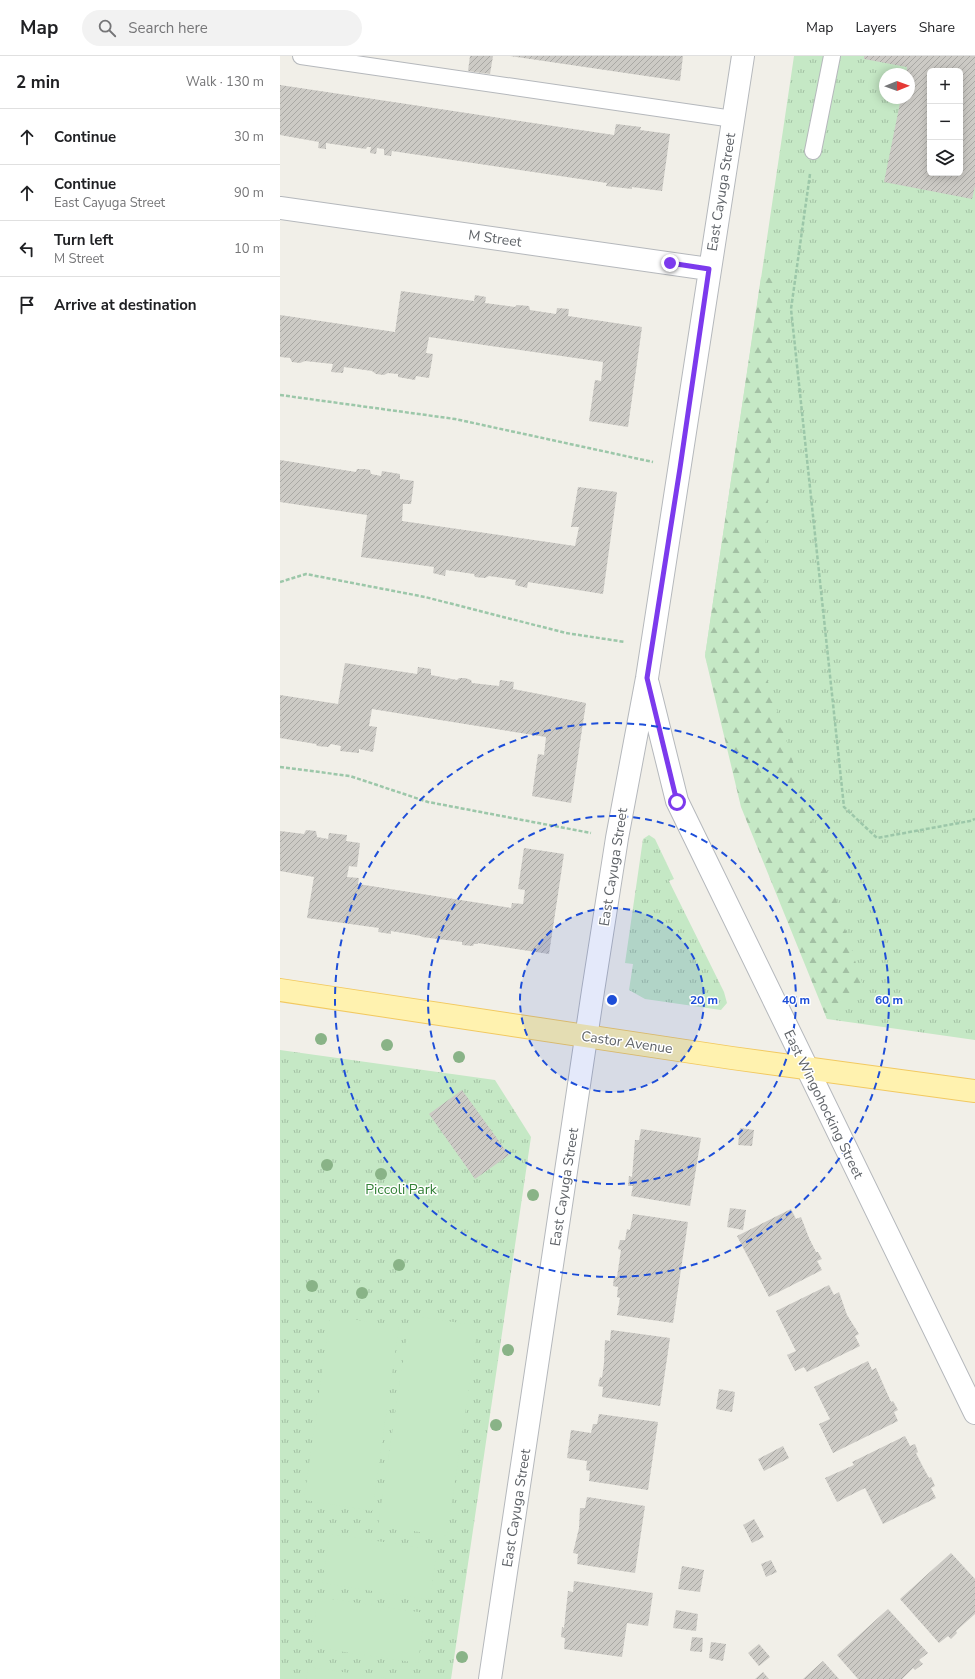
<!DOCTYPE html>
<html lang="en">
<head>
<meta charset="utf-8">
<style>
  :root { --surface:#fff; --page:#f2f2f2; --text:#202124; --muted:#757577; --line:#e0e0e0 }
  body { margin:0; font-family:"Nunito Sans",sans-serif; background:var(--page); color:var(--text) }
  .controls { position:absolute; right:12px; top:12px; display:grid; overflow:hidden; border-radius:6px; box-shadow:0 2px 10px #0003 }
  .controls button { width:36px; height:36px; display:grid; place-items:center; padding:0; border:0; border-bottom:1px solid var(--line); background:var(--surface); color:var(--text); font:20px sans-serif }
  .compass { position:absolute; left:599px; top:12px; width:36px; height:36px; border-radius:50%; background:var(--surface); box-shadow:0 2px 10px #0003; rotate:89deg }
  .stop { position:absolute; width:12px; height:12px; margin:-9px; border:3px solid #7c3aed; border-radius:50%; background:#fff }
  .stop.end { background:#7c3aed; border-color:#fff; box-shadow:0 1px 4px #0008 }
  .list { margin:0; padding:0; list-style:none }
  h2 { display:flex; justify-content:space-between; align-items:center; height:52px; margin:0; padding:0 16px; font-size:17px }
  h2 small { font-size:13px; font-weight:400; color:var(--muted) }
  .list li { display:grid; grid-template-columns:26px 1fr auto; gap:12px; align-items:center; box-sizing:border-box; height:56px; padding:0 16px; border-top:1px solid var(--line) }
  .list b { display:block; font-size:15px; white-space:nowrap }
  .list p { margin:0; font-size:13px; white-space:nowrap; color:var(--muted) }
  .list em { font-size:13px; font-style:normal; color:var(--muted) }
  .icon { flex:none; width:22px; height:22px; fill:none; stroke:currentColor; stroke-width:2; stroke-linecap:round; stroke-linejoin:round }
  .map { position:relative; flex:none; width:695px; height:1623px; overflow:hidden }
  header { display:flex; align-items:center; gap:24px; box-sizing:border-box; height:56px; padding:0 20px; background:var(--surface); border-bottom:1px solid var(--line) }
  header strong { font-size:19px }
  nav { display:flex; gap:22px; margin-inline-start:auto; font-size:14px }
  .search { width:280px; height:36px; background:var(--page); display:flex; align-items:center; gap:10px; box-sizing:border-box; padding:0 14px; border-radius:22px; color:var(--muted); font-size:15px }
  main { display:flex }
  aside { flex:1; background:var(--surface) }
  .map>svg:first-child { display:block }
  .grass { fill:url(#grass-tufts); fill-rule:evenodd }
  .forest { fill:url(#forest-firs) }
  .pitch { fill:#c5e8c5 }
  .building { fill:url(#building-hatch); fill-rule:evenodd }
  .lines { fill:none; stroke-linecap:round; stroke-linejoin:round }
  .lane-casing { stroke:#b5b8bc; stroke-width:18 }
  .street-casing { stroke:#b5b8bc; stroke-width:24 }
  .primary-casing { stroke:#f2c960; stroke-width:24 }
  .path { stroke:#9cc7a9; stroke-width:2.5; stroke-dasharray:4 2; stroke-linecap:butt }
  .lane { stroke:#fff; stroke-width:16 }
  .street { stroke:#fff; stroke-width:22 }
  .primary { stroke:#fff2af; stroke-width:22 }
  .tree { fill:#89b387 }
  .route { stroke:#7c3aed; stroke-width:5 }
  .ring { fill:none; stroke:#1d4ed8; stroke-width:2; stroke-dasharray:7 5 }
  .labels { text-anchor:middle; stroke-width:3; stroke-linejoin:round; paint-order:stroke }
  .street-label { font-size:14px; fill:#5f6368; stroke:#fff }
  .park-label { font-size:14px; fill:#348238; stroke:#fff }
  .centre { fill:#1d4ed8; stroke:#fff; stroke-width:2 }
  .ring-label { font-size:12px; text-anchor:middle; font-weight:bold; fill:#1d4ed8; stroke:#fff; stroke-width:3; stroke-linejoin:round; paint-order:stroke }
</style>
</head>
<body>
<header>
<strong>Map</strong>
<div class="search"><svg class="icon" aria-label="search" viewBox="0 0 24 24"><circle cx="10" cy="10" r="6"/><path d="M15 15l6 6"/></svg>Search here</div>
<nav><a>Map</a><a>Layers</a><a>Share</a></nav>
</header>
<main>
<aside>
<h2>2 min<small>Walk · 130 m</small></h2>
<ul class="list">
<li><svg class="icon" aria-label="ahead" viewBox="0 0 24 24"><path d="M12 20V5M6 11l6-6 6 6"/></svg><div><b>Continue</b></div><em>30 m</em></li>
<li><svg class="icon" aria-label="ahead" viewBox="0 0 24 24"><path d="M12 20V5M6 11l6-6 6 6"/></svg><div><b>Continue</b><p>East Cayuga Street</p></div><em>90 m</em></li>
<li><svg class="icon" aria-label="left" viewBox="0 0 24 24"><path d="M17 20v-9H6M10 6l-5 5 5 5"/></svg><div><b>Turn left</b><p>M Street</p></div><em>10 m</em></li>
<li><svg class="icon" aria-label="arrive" viewBox="0 0 24 24"><path d="M6 21V4h12l-3 4 3 4H6"/></svg><div><b>Arrive at destination</b></div></li>
</ul>
</aside>
<div class="map">
<svg width="695" height="1623" viewBox="0 0 695 1623">
  <defs>
    <pattern id="grass-tufts" width="24" height="20" patternUnits="userSpaceOnUse"><rect width="24" height="20" fill="#c5e8c5"/><path d="M3 7l-1-3M5 7V3M7 7l1-3M15 17l-1-3M17 17v-4M19 17l1-3" fill="none" stroke="#a3c0a4"/></pattern>
    <pattern id="forest-firs" width="22" height="20" patternUnits="userSpaceOnUse"><rect width="22" height="20" fill="#c5e8c5"/><path d="M5 1l3.5 6h-7zM16 11l3.5 6h-7z" fill="#a3c0a4"/></pattern>
    <pattern id="building-hatch" width="6" height="6" patternUnits="userSpaceOnUse"><rect width="6" height="6" fill="#cccac5"/><path d="M-1 1l2-2M0 6l6-6M5 7l2-2" fill="none" stroke="#a9a8a4"/></pattern>
  </defs>
  <rect width="100%" height="100%" fill="#f1efe8"/>
  <path class="grass" d="M 514,0 L 695,0 L 695,984 L 547,963 L 425,600 ZM 650,15 L 680,15 L 680,117 L 650,117 ZM 605,18 L 629,18 L 629,42 L 605,42 Z
    M 369,779 L 375,783 L 394,823 L 389,825 L 444,936 L 447,947 L 441,954 L 365,943 L 349,934 L 353,908 L 345,907 L 363,783 Z
    M 0,994 L 215,1024 L 251,1081 L 171,1623 L 0,1623 Z"/>
  <path class="forest" d="M 481,221 L 493,222 L 492,369 L 479,597 L 583,930 L 547,963 L 461,751 L 425,600 Z"/>
  <path class="pitch" d="M 130,1259 L 198,1270 L 167,1480 L 98,1470 Z
    M 50,1260 L 119,1270 L 92,1455 L 24,1444 Z
    M 50,1478 L 157,1494 L 150,1544 L 42,1527 Z
    M 38,1541 L 145,1557 L 138,1607 L 31,1591 Z
    M 28,1611 L 111,1623 L 26,1623 Z"/>
  <path class="building" d="M 190,0 L 213,0 L 210,18 L 188,15 Z
    M 230,0 L 403,0 L 400,25 Z
    M 584,0 L 695,0 L 695,130 L 692,143 L 604,126 L 621,42 L 629,42 L 629,18 L 626,18 L 627,11 L 584,3 ZM 650,15 L 680,15 L 680,117 L 650,117 Z
    M 0,29 L 334,79 L 336,68 L 361,71 L 360,74 L 390,78 L 382,135 L 352,131 L 352,133 L 326,130 L 327,127 L 112,95 L 111,100 L 104,99 L 104,93 L 97,92 L 96,98 L 90,97 L 91,91 L 87,91 L 86,93 L 46,87 L 46,93 L 38,92 L 39,86 L 0,79 Z
    M 121,235 L 194,245 L 195,239 L 206,241 L 205,247 L 235,251 L 237,249 L 249,250 L 250,254 L 276,258 L 277,252 L 289,253 L 288,260 L 362,271 L 348,371 L 309,365 L 315,324 L 321,325 L 323,306 L 149,281 L 146,297 L 153,298 L 149,322 L 136,320 L 135,324 L 118,321 L 118,318 L 108,317 L 104,319 L 96,318 L 92,315 L 64,311 L 63,317 L 51,316 L 53,308 L 25,305 L 20,307 L 12,306 L 10,302 L 0,301 L 0,259 L 115,276 Z
    M 0,404 L 76,416 L 77,413 L 84,413 L 90,414 L 91,418 L 101,420 L 102,415 L 120,418 L 120,423 L 134,425 L 131,448 L 123,448 L 122,465 L 295,490 L 299,471 L 291,471 L 298,431 L 337,436 L 323,538 L 248,526 L 247,532 L 235,529 L 236,524 L 209,520 L 205,522 L 195,521 L 194,518 L 166,514 L 165,520 L 153,517 L 154,511 L 81,501 L 87,459 L 0,446 Z
    M 65,607 L 137,618 L 138,611 L 151,613 L 151,619 L 177,624 L 179,622 L 185,622 L 191,624 L 192,627 L 219,630 L 220,624 L 234,626 L 233,633 L 306,647 L 291,747 L 252,740 L 258,698 L 264,699 L 266,681 L 92,653 L 89,670 L 97,671 L 93,696 L 79,693 L 79,697 L 60,695 L 61,690 L 51,688 L 48,691 L 37,690 L 36,688 L 0,682 L 0,639 L 58,648 Z
    M 26,774 L 36,775 L 37,781 L 48,783 L 49,777 L 67,779 L 66,785 L 80,787 L 77,811 L 69,810 L 67,821 L 79,822 L 78,828 L 231,852 L 232,847 L 243,848 L 245,834 L 238,833 L 244,792 L 284,798 L 269,898 L 198,887 L 198,888 L 194,888 L 193,890 L 182,889 L 182,886 L 142,881 L 141,880 L 111,875 L 111,878 L 98,876 L 99,872 L 27,862 L 34,821 L 0,815 L 0,775 L 24,778 Z
    M 182,1034 L 229,1099 L 195,1123 L 149,1058 Z
    M 460,1072 L 474,1074 L 472,1090 L 458,1089 Z
    M 361,1073 L 421,1082 L 410,1150 L 351,1140 L 353,1130 L 348,1130 L 349,1120 L 352,1121 L 355,1084 L 359,1084 Z
    M 450,1152 L 466,1154 L 463,1174 L 447,1171 Z
    M 511,1153 L 516,1163 L 521,1161 L 529,1182 L 536,1196 L 538,1196 L 542,1203 L 537,1205 L 542,1214 L 489,1241 L 457,1180 Z
    M 353,1158 L 408,1166 L 393,1267 L 337,1259 L 340,1242 L 337,1241 L 338,1231 L 333,1230 L 334,1220 L 337,1221 L 341,1194 L 338,1193 L 340,1184 L 345,1184 L 347,1173 L 350,1174 Z
    M 549,1229 L 554,1239 L 559,1236 L 567,1259 L 579,1278 L 575,1280 L 580,1290 L 527,1316 L 524,1311 L 515,1315 L 507,1299 L 516,1295 L 496,1255 Z
    M 331,1274 L 390,1282 L 380,1350 L 322,1341 L 323,1331 L 318,1330 L 320,1321 L 322,1322 L 324,1307 L 325,1284 L 330,1285 Z
    M 588,1305 L 592,1314 L 596,1312 L 611,1346 L 613,1345 L 618,1354 L 614,1356 L 618,1365 L 553,1397 L 539,1368 L 550,1363 L 534,1331 Z
    M 439,1333 L 455,1336 L 452,1356 L 436,1353 Z
    M 319,1358 L 378,1366 L 368,1434 L 309,1425 L 310,1415 L 306,1414 L 307,1405 L 287,1402 L 291,1374 L 311,1377 L 313,1368 L 317,1368 Z
    M 625,1380 L 630,1390 L 635,1388 L 638,1396 L 636,1397 L 643,1411 L 649,1422 L 651,1421 L 655,1430 L 651,1432 L 656,1442 L 603,1468 L 585,1432 L 557,1446 L 545,1422 L 574,1409 L 572,1406 Z
    M 503,1390 L 509,1402 L 484,1415 L 478,1403 Z
    M 307,1441 L 365,1450 L 355,1517 L 297,1508 L 298,1498 L 293,1497 L 299,1472 L 300,1452 L 305,1452 Z
    M 474,1463 L 484,1481 L 472,1487 L 463,1469 Z
    M 671,1497 L 695,1523 L 695,1558 L 676,1575 L 677,1577 L 671,1583 L 668,1580 L 659,1587 L 620,1543 Z
    M 491,1504 L 497,1516 L 486,1521 L 481,1508 Z
    M 402,1510 L 424,1514 L 420,1536 L 398,1533 Z
    M 294,1525 L 373,1537 L 368,1570 L 347,1567 L 342,1601 L 284,1593 L 285,1582 L 281,1581 L 282,1571 L 284,1572 L 288,1535 L 293,1536 Z
    M 608,1553 L 648,1597 L 639,1604 L 643,1608 L 635,1614 L 633,1612 L 622,1623 L 578,1623 L 557,1599 Z
    M 396,1554 L 418,1558 L 416,1575 L 393,1572 Z
    M 412,1581 L 423,1582 L 422,1596 L 410,1595 Z
    M 431,1586 L 446,1588 L 443,1605 L 429,1602 Z
    M 479,1588 L 490,1601 L 479,1610 L 468,1597 Z
    M 543,1605 L 559,1623 L 523,1623 Z
    M 483,1616 L 489,1623 L 475,1623 Z"/>
  <g class="lines">
    <defs>
      <path id="lane" d="M 21,0 L 453,63
        M 533,95 L 552,0"/>
      <path id="street" d="M 0,152 L 429,213
        M 368,628 L 397,745 L 695,1357
        M 210,1623 L 313,935 L 337,782 L 367,622 L 463,0"/>
      <path id="primary" d="M 0,934 L 452,1002 L 695,1035"/>
    </defs>
    <use href="#lane" class="lane-casing"/>
    <use href="#street" class="street-casing"/>
    <use href="#primary" class="primary-casing"/>
    <path class="path" d="M 530,118 L 511,253 L 564,751 L 597,782 L 690,765 L 695,763
      M 0,339 L 175,363 L 373,406
      M 0,526 L 26,518 L 145,541 L 286,577 L 345,586
      M 0,711 L 70,720 L 148,746 L 311,777"/>
    <use href="#lane" class="lane"/>
    <use href="#street" class="street"/>
    <use href="#primary" class="primary"/>
  </g>
  <g class="tree">
    <circle cx="41" cy="983" r="6"/>
    <circle cx="107" cy="989" r="6"/>
    <circle cx="179" cy="1001" r="6"/>
    <circle cx="47" cy="1109" r="6"/>
    <circle cx="101" cy="1118" r="6"/>
    <circle cx="253" cy="1139" r="6"/>
    <circle cx="119" cy="1209" r="6"/>
    <circle cx="32" cy="1230" r="6"/>
    <circle cx="82" cy="1237" r="6"/>
    <circle cx="228" cy="1294" r="6"/>
    <circle cx="216" cy="1369" r="6"/>
    <circle cx="182" cy="1601" r="6"/>
  </g>
  <g class="lines">
    <path class="route" d="M 390,207 L 429,213 L 400,412 L 367,622 L 397,746"/>
  </g>
  <circle cx="332" cy="944" r="92" fill="#1d4ed8" fill-opacity=".12"/>
  <g class="ring">
    <circle cx="332" cy="944" r="92"/>
    <circle cx="332" cy="944" r="184"/>
    <circle cx="332" cy="944" r="277"/>
  </g>
  <g class="labels">
    <g class="street-label">
      <text transform="translate(441 136) rotate(-81)" y="5">East Cayuga Street</text>
      <text transform="translate(215 182) rotate(8)" y="5">M Street</text>
      <text transform="translate(333 811) rotate(-81)" y="5">East Cayuga Street</text>
      <text transform="translate(347 986) rotate(8)" y="5">Castor Avenue</text>
      <text transform="translate(544 1048) rotate(64)" y="5">East Wingohocking Street</text>
      <text transform="translate(284 1131) rotate(-81)" y="5">East Cayuga Street</text>
      <text transform="translate(236 1452) rotate(-81)" y="5">East Cayuga Street</text>
    </g>
    <g class="park-label">
      <text x="121" y="1138">Piccoli Park</text>
    </g>
  </g>
  <circle cx="332" cy="944" r="6" class="centre"/>
  <g class="ring-label">
    <text x="424" y="948">20 m</text>
    <text x="516" y="948">40 m</text>
    <text x="609" y="948">60 m</text>
  </g>
</svg>
<div class="controls">
<button>+</button>
<button>−</button>
<button><svg class="icon" aria-label="layers" viewBox="0 0 24 24"><path d="M12 4l9 5-9 5-9-5zM3 14l9 5 9-5"/></svg></button>
</div>
<svg class="compass" viewBox="-18 -18 36 36"><path d="M0-13l5 13h-10z" fill="#e53935"/><path d="M0 13l5-13h-10z" fill="#757577"/></svg>
<div class="stop" style="left:397px;top:746px"></div>
<div class="stop end" style="left:390px;top:207px"></div>
</div>
</main>
</body>
</html>
